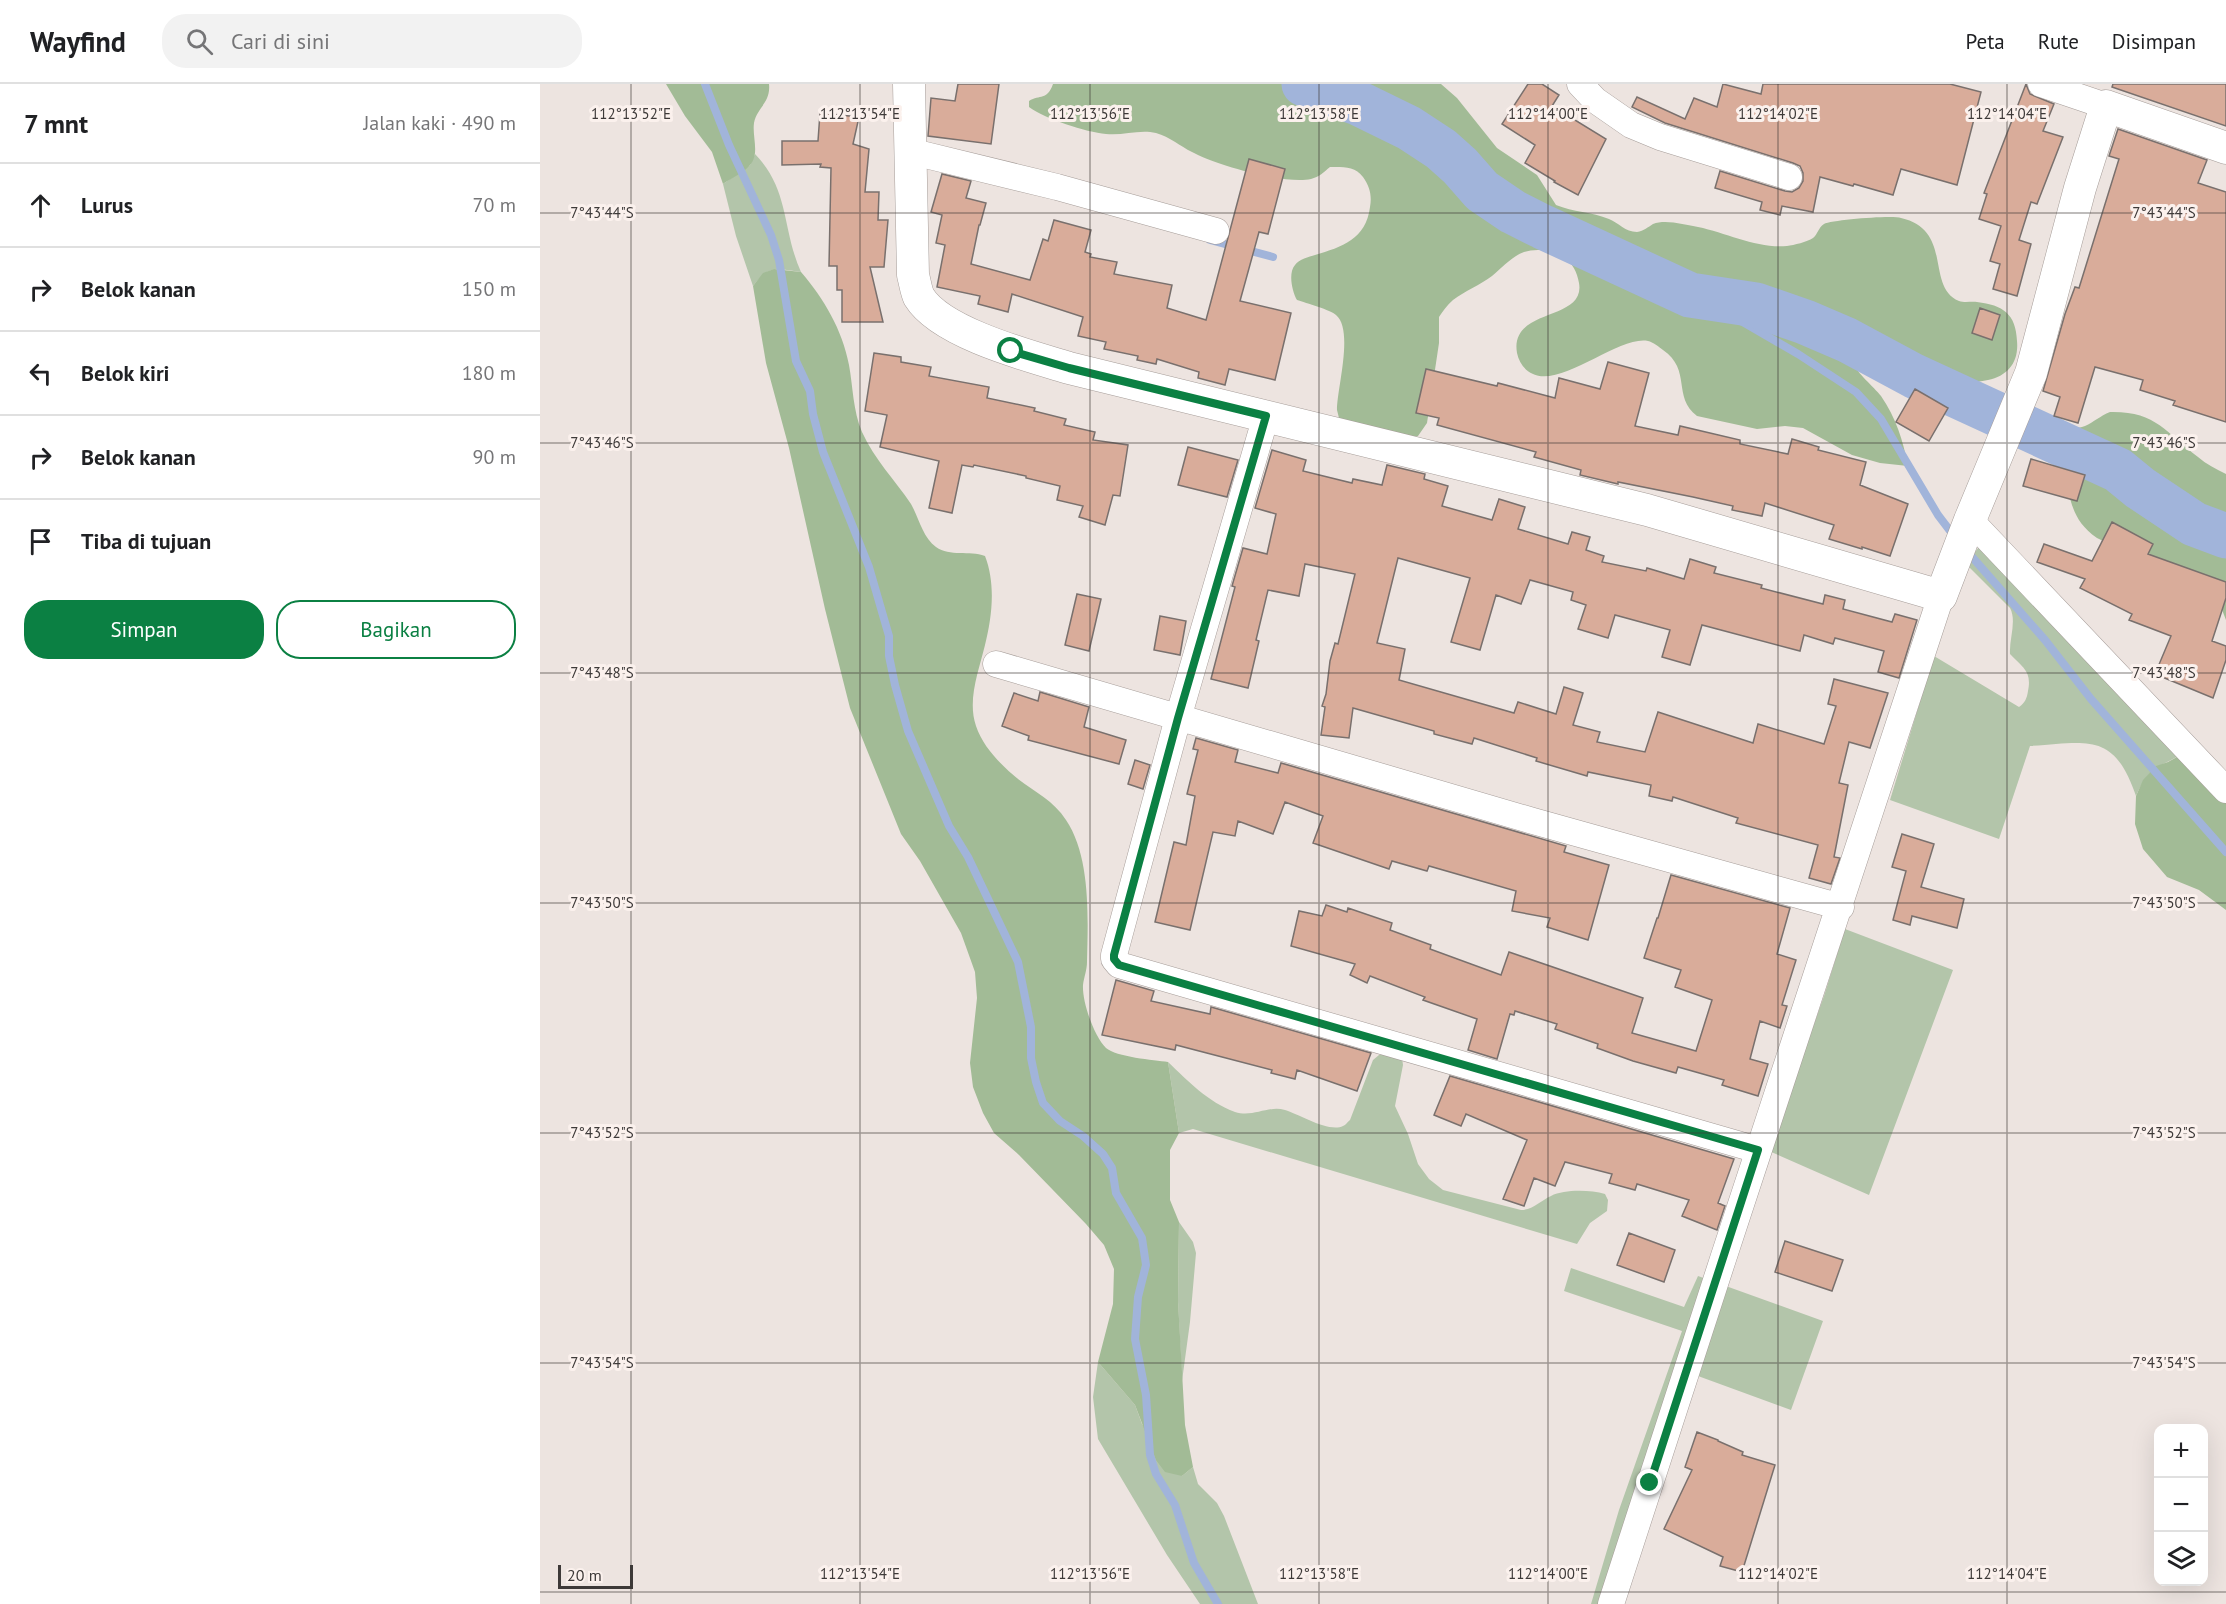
<!DOCTYPE html>
<html lang="id">
<head>
<meta charset="utf-8">
<style>
  :root { --surface:#fff; --page:#f2f2f2; --text:#202124; --muted:#757577; --line:#e0e0e0; --accent:#0b8043 }
  body { margin:0; font-family:"PT Sans",sans-serif; background:var(--page); color:var(--text) }
  .controls { position:absolute; right:18px; bottom:18px; display:grid; overflow:hidden; border-radius:12px; box-shadow:0 6px 24px #0002 }
  .controls button { width:54px; height:54px; display:grid; place-items:center; padding:0; border:0; border-bottom:2px solid var(--line); background:var(--surface); color:var(--text); font:30px sans-serif }
  .scale { position:absolute; left:18px; bottom:15px; width:75px; box-sizing:border-box; padding-left:6px; border:3px solid #3d3938; border-top:0; font-size:16px; line-height:21px; white-space:nowrap; color:#3d3938; -webkit-text-stroke:4px #fbf1ed; paint-order:stroke }
  .stop { position:absolute; width:18px; height:18px; margin:-14px; border:4px solid #0b8043; border-radius:50%; background:#fff }
  .stop.end { background:#0b8043; border-color:#fff; box-shadow:0 2px 6px #0008 }
  .list { margin:0; padding:0; list-style:none }
  h2 { display:flex; justify-content:space-between; align-items:center; height:78px; margin:0; padding:0 24px; font-size:26px }
  h2 small { font-size:20px; font-weight:400; color:var(--muted) }
  .list li { display:grid; grid-template-columns:39px 1fr auto; gap:18px; align-items:center; box-sizing:border-box; height:84px; padding:0 24px; border-top:2px solid var(--line) }
  .list b { display:block; font-size:22px; white-space:nowrap }
  .list em { font-size:20px; font-style:normal; color:var(--muted) }
  .actions { display:flex; gap:12px; padding:18px 24px }
  .actions a { flex:1; padding:14px 0; border:2px solid var(--accent); border-radius:24px; text-align:center; font-size:21px; color:var(--accent) }
  .actions .main { background:var(--accent); color:#fff }
  .icon { flex:none; width:33px; height:33px; fill:none; stroke:currentColor; stroke-width:2; stroke-linecap:round; stroke-linejoin:round }
  .map { position:relative; flex:none; width:1686px; height:1520px; overflow:hidden }
  header { display:flex; align-items:center; gap:36px; box-sizing:border-box; height:84px; padding:0 30px; background:var(--surface); border-bottom:2px solid var(--line) }
  header strong { font-size:28px }
  nav { display:flex; gap:33px; margin-inline-start:auto; font-size:21px }
  .search { width:420px; height:54px; background:var(--page); display:flex; align-items:center; gap:15px; box-sizing:border-box; padding:0 21px; border-radius:24px; color:var(--muted); font-size:22px }
  main { display:flex }
  aside { flex:1; background:var(--surface) }
  .map>svg:first-child { display:block }
  .green { fill:#b3c5aa }
  .forest { fill:#a2bb96 }
  .lines { fill:none; stroke-linecap:round; stroke-linejoin:round }
  .stream { stroke:#a1b4da; stroke-width:8 }
  .river { stroke:#a1b4da; stroke-width:45 }
  .building { fill:#d9ac9a; stroke:#79706d; stroke-width:1.5 }
  .minor-casing { stroke:#a69d99; stroke-width:27 }
  .tertiary-casing { stroke:#a69d99; stroke-width:33 }
  .minor { stroke:#fff; stroke-width:26 }
  .tertiary { stroke:#fff; stroke-width:32 }
  .route { stroke:#0b8043; stroke-width:8 }
  .ticks { fill:none; stroke:#3d3938; stroke-width:1.5; stroke-opacity:0.45 }
  .ticks-label { font-size:15px; text-anchor:middle; fill:#3d3938; stroke:#fbf1ed; stroke-width:6; stroke-linejoin:round; paint-order:stroke }
</style>
</head>
<body>
<header>
<strong>Wayfind</strong>
<div class="search"><svg class="icon" aria-label="search" viewBox="0 0 24 24"><circle cx="10" cy="10" r="6"/><path d="M15 15l6 6"/></svg>Cari di sini</div>
<nav><a>Peta</a><a>Rute</a><a>Disimpan</a></nav>
</header>
<main>
<aside>
<h2>7 mnt<small>Jalan kaki · 490 m</small></h2>
<ul class="list">
<li><svg class="icon" aria-label="ahead" viewBox="0 0 24 24"><path d="M12 20V5M6 11l6-6 6 6"/></svg><div><b>Lurus</b></div><em>70 m</em></li>
<li><svg class="icon" aria-label="right" viewBox="0 0 24 24"><path d="M7 20v-9h11M14 6l5 5-5 5"/></svg><div><b>Belok kanan</b></div><em>150 m</em></li>
<li><svg class="icon" aria-label="left" viewBox="0 0 24 24"><path d="M17 20v-9H6M10 6l-5 5 5 5"/></svg><div><b>Belok kiri</b></div><em>180 m</em></li>
<li><svg class="icon" aria-label="right" viewBox="0 0 24 24"><path d="M7 20v-9h11M14 6l5 5-5 5"/></svg><div><b>Belok kanan</b></div><em>90 m</em></li>
<li><svg class="icon" aria-label="arrive" viewBox="0 0 24 24"><path d="M6 21V4h12l-3 4 3 4H6"/></svg><div><b>Tiba di tujuan</b></div></li>
</ul>
<div class="actions"><a class="main">Simpan</a><a>Bagikan</a></div>
</aside>
<div class="map">
<svg width="1686" height="1520" viewBox="0 0 1686 1520">
  <rect width="100%" height="100%" fill="#ede4e0"/>
  <path class="green" d="M 215,70 C 250,106 242,146 261,188 C 236,185 230,180 213,202 L 196,152 L 183,100 L 210,81 Z
    M 1442,459 L 1644,669 C 1618,684 1609,682 1596,712 C 1574,648 1549,658 1490,662 L 1459,755 L 1350,716 L 1394,572 L 1479,623 C 1485,619 1487,614 1488,607 C 1492,587 1483,584 1470,570 C 1469,555 1477,537 1470,524 L 1429,483 L 1428,477 Z
    M 1305,845 L 1413,886 L 1329,1111 L 1229,1067 L 1284,912 Z
    M 849,967 L 862,974 L 863,981 L 855,1022 L 868,1050 L 878,1080 L 889,1095 L 903,1106 L 981,1126 C 993,1126 1000,1117 1011,1112 C 1025,1105 1050,1106 1065,1110 L 1068,1116 L 1067,1127 L 1050,1139 L 1037,1160 L 653,1045 L 639,1049 L 628,978 C 648,997 668,1018 695,1028 C 713,1034 728,1021 745,1026 C 759,1030 789,1049 803,1042 C 806,1041 807,1038 810,1036 L 833,976 L 839,971 Z
    M 639,1138 L 653,1158 L 656,1169 L 650,1238 L 642,1297 L 638,1217 Z
    M 1031,1184 L 1144,1223 L 1158,1192 L 1283,1237 L 1251,1326 L 1158,1292 L 1082,1520 L 1051,1520 L 1079,1426 L 1142,1247 L 1024,1207 Z
    M 558,1278 L 595,1321 L 602,1340 L 642,1392 L 653,1383 L 658,1400 L 677,1419 L 684,1432 L 718,1520 L 660,1520 L 627,1471 L 558,1355 L 553,1313 Z"/>
  <path class="forest" d="M 126,0 L 229,0 C 231,19 217,23 214,39 C 212,52 220,70 210,81 C 204,89 191,94 183,100 L 172,68 L 145,32 Z
    M 513,0 L 901,0 L 917,14 L 957,64 L 997,91 L 1016,121 C 1033,128 1052,128 1069,135 C 1079,139 1085,148 1097,148 C 1104,147 1108,143 1113,140 C 1126,135 1145,141 1158,143 C 1187,149 1218,165 1247,162 C 1254,161 1267,158 1273,154 C 1278,150 1278,144 1284,140 C 1292,136 1352,131 1361,134 C 1414,146 1385,203 1419,217 C 1425,219 1432,217 1437,218 C 1463,221 1476,230 1477,257 C 1479,278 1468,292 1448,296 C 1431,300 1406,300 1390,292 C 1382,288 1375,281 1368,277 C 1353,269 1335,268 1319,270 L 1314,280 C 1316,288 1334,303 1341,312 C 1356,334 1363,356 1368,382 L 1340,379 L 1312,371 L 1263,344 L 1245,342 L 1217,345 L 1157,332 C 1132,313 1152,286 1123,266 C 1119,263 1113,258 1108,257 C 1080,251 1021,304 993,290 C 984,286 979,278 977,269 C 969,223 1046,238 1039,199 C 1037,188 1033,180 1024,173 C 1014,166 996,164 984,168 C 972,172 962,184 952,192 C 940,201 925,207 913,216 C 907,221 903,227 899,233 L 899,259 L 887,339 L 878,352 L 865,356 L 805,343 L 799,334 L 797,326 C 797,304 814,246 796,231 C 791,226 766,219 757,216 C 752,207 748,189 755,181 C 759,175 769,173 775,171 C 802,163 826,155 830,123 C 832,112 830,103 823,93 C 815,82 803,83 790,83 C 784,88 779,93 771,95 C 746,101 675,81 652,68 C 640,62 630,53 616,49 C 599,45 583,52 566,50 C 546,48 505,35 489,23 L 489,17 C 500,10 507,17 513,0 Z
    M 234,185 L 261,188 C 284,215 302,245 309,281 C 313,303 313,327 322,348 C 334,375 355,396 371,420 C 379,434 383,454 396,463 C 410,473 429,466 445,472 C 456,500 452,533 445,561 C 439,586 427,616 436,642 C 443,663 461,681 478,695 C 495,708 514,717 526,736 C 551,773 548,834 547,878 C 547,886 544,893 543,901 C 542,918 554,952 566,964 C 576,973 614,976 628,978 L 639,1049 L 630,1066 L 630,1116 L 639,1138 L 638,1217 L 645,1341 L 653,1383 L 642,1392 L 625,1388 L 616,1376 L 595,1321 L 558,1278 L 573,1220 L 574,1185 L 564,1161 L 546,1140 L 479,1071 L 454,1049 L 443,1029 L 433,1003 L 430,979 L 437,914 L 435,888 L 421,849 L 380,777 L 361,750 L 310,624 L 285,525 L 249,364 L 226,279 L 213,202 L 223,189 Z
    M 1570,328 C 1616,327 1625,348 1658,373 C 1666,380 1676,385 1686,390 L 1686,536 L 1677,513 L 1557,454 C 1527,433 1533,411 1519,381 C 1511,362 1490,364 1493,341 L 1497,338 C 1511,341 1531,348 1545,342 C 1554,338 1560,332 1570,328 Z
    M 1644,669 L 1686,711 L 1686,826 L 1659,806 L 1627,793 L 1603,765 L 1595,740 L 1596,712 L 1603,696 L 1616,682 L 1628,678 Z"/>
  <g class="lines">
    <path class="stream" d="M 165,0 L 189,61 L 231,151 L 239,176 L 256,277 L 270,307 L 273,330 L 283,368 L 329,483 L 349,552 L 349,572 L 355,601 L 368,647 L 409,742 L 428,773 L 478,878 L 491,943 L 491,974 L 496,998 L 503,1019 L 520,1037 L 543,1052 L 563,1070 L 572,1084 L 576,1109 L 602,1154 L 606,1181 L 598,1213 L 595,1255 L 606,1311 L 610,1371 L 616,1390 L 635,1421 L 654,1479 L 678,1520
      M 670,156 L 733,173
      M 1150,211 L 1189,230 L 1258,270 L 1316,308 L 1341,335 L 1398,431 L 1414,452
      M 1426,466 L 1505,556 L 1551,615 L 1686,768"/>
    <path class="river" d="M 764,0 L 818,19 L 869,44 L 901,65 L 920,82 L 942,107 L 973,128 L 1003,143 L 1150,211 L 1216,221 L 1265,238 L 1307,256 L 1374,292 L 1578,386 L 1600,404 L 1654,440 L 1686,452"/>
  </g>
  <path class="building" d="M 418,0 L 459,0 L 451,60 L 388,52 L 391,14 L 415,17 Z
    M 988,0 L 1002,0 L 1019,11 L 1012,22 L 1066,55 L 1038,111 L 1014,98 L 1015,97 L 985,79 L 995,61 L 962,40 Z
    M 1183,0 L 1221,10 L 1223,0 L 1410,0 L 1441,8 L 1417,101 L 1361,85 L 1353,111 L 1314,100 L 1313,102 L 1280,93 L 1273,128 L 1242,122 L 1240,131 L 1220,126 L 1222,118 L 1175,104 L 1180,87 L 1245,107 L 1252,108 L 1259,104 L 1263,97 L 1263,89 L 1260,82 L 1253,79 L 1125,39 L 1092,23 L 1097,13 L 1145,35 L 1154,14 L 1177,23 Z
    M 1486,0 L 1490,10 L 1514,20 L 1503,47 L 1523,53 L 1497,120 L 1491,118 L 1479,156 L 1491,160 L 1477,212 L 1453,205 L 1460,180 L 1450,177 L 1461,142 L 1439,135 L 1447,110 L 1444,109 Z
    M 1573,0 L 1686,0 L 1686,42 L 1572,3 Z
    M 280,29 L 319,33 L 313,60 L 329,65 L 325,108 L 339,108 L 338,136 L 348,136 L 344,183 L 330,183 L 343,238 L 302,238 L 302,206 L 297,206 L 297,182 L 289,182 L 291,84 L 280,83 L 281,80 L 242,81 L 242,57 L 278,57 Z
    M 1578,45 L 1667,76 L 1658,99 L 1686,108 L 1686,338 L 1633,321 L 1635,317 L 1600,306 L 1603,296 L 1555,283 L 1538,339 L 1514,332 L 1520,313 L 1503,307 L 1525,230 L 1535,203 L 1539,204 L 1579,75 L 1569,72 Z
    M 709,75 L 745,85 L 728,150 L 719,148 L 700,217 L 751,229 L 735,296 L 689,285 L 685,301 L 658,294 L 659,288 L 617,275 L 616,280 L 597,276 L 598,272 L 564,265 L 566,258 L 538,252 L 543,233 L 472,210 L 468,228 L 438,220 L 440,212 L 397,203 L 405,161 L 396,159 L 402,131 L 391,128 L 402,90 L 431,97 L 426,114 L 446,119 L 440,141 L 439,141 L 431,180 L 490,196 L 503,155 L 508,157 L 514,136 L 551,146 L 545,168 L 551,170 L 550,173 L 577,178 L 574,190 L 632,201 L 627,224 L 666,236 Z
    M 1440,224 L 1460,231 L 1452,256 L 1432,249 Z
    M 334,269 L 361,273 L 361,278 L 391,283 L 389,292 L 449,303 L 447,314 L 495,324 L 494,327 L 526,335 L 524,341 L 555,348 L 553,356 L 588,361 L 580,412 L 573,411 L 565,441 L 539,433 L 543,422 L 517,416 L 520,402 L 486,394 L 486,392 L 434,381 L 433,383 L 422,381 L 412,429 L 389,424 L 399,377 L 340,363 L 347,331 L 325,327 Z
    M 1068,278 L 1109,289 L 1095,342 L 1138,351 L 1140,342 L 1200,356 L 1200,360 L 1248,370 L 1252,355 L 1279,363 L 1278,366 L 1326,378 L 1320,401 L 1368,420 L 1350,472 L 1322,463 L 1322,465 L 1289,455 L 1294,441 L 1225,419 L 1222,432 L 1192,426 L 1193,422 L 1153,413 L 1078,398 L 1078,400 L 1040,391 L 1041,386 L 994,373 L 996,368 L 897,341 L 899,334 L 876,329 L 886,285 L 957,302 L 958,299 L 1015,314 L 1019,294 L 1060,305 Z
    M 1375,305 L 1408,324 L 1389,357 L 1356,338 Z
    M 648,363 L 698,376 L 687,413 L 638,401 Z
    M 732,366 L 766,376 L 763,387 L 812,399 L 813,395 L 842,401 L 847,381 L 885,390 L 884,395 L 908,402 L 902,422 L 952,436 L 959,415 L 985,423 L 978,445 L 1028,460 L 1032,448 L 1050,453 L 1046,466 L 1064,472 L 1062,478 L 1106,487 L 1107,484 L 1144,495 L 1150,475 L 1176,483 L 1174,489 L 1222,501 L 1221,504 L 1283,520 L 1285,511 L 1305,516 L 1303,525 L 1352,538 L 1355,530 L 1377,536 L 1359,594 L 1338,588 L 1344,567 L 1295,554 L 1293,560 L 1264,551 L 1260,567 L 1162,541 L 1150,581 L 1122,573 L 1130,546 L 1075,531 L 1068,554 L 1038,545 L 1046,521 L 1031,516 L 1033,508 L 990,496 L 981,520 L 956,511 L 940,566 L 911,558 L 930,494 L 858,474 L 837,559 L 865,565 L 859,596 L 974,629 L 978,618 L 1016,630 L 1024,603 L 1043,609 L 1033,641 L 1060,648 L 1057,658 L 1105,668 L 1118,628 L 1213,659 L 1218,640 L 1284,660 L 1296,622 L 1288,620 L 1294,595 L 1348,609 L 1330,664 L 1309,658 L 1299,699 L 1308,701 L 1294,773 L 1300,774 L 1291,800 L 1269,794 L 1278,761 L 1196,739 L 1198,734 L 1133,713 L 1132,717 L 1109,712 L 1111,701 L 1048,688 L 1047,692 L 996,677 L 997,674 L 934,654 L 932,660 L 894,650 L 894,647 L 813,624 L 809,654 L 781,651 L 785,623 L 782,622 L 786,610 L 790,577 L 795,559 L 798,560 L 815,490 L 765,480 L 759,512 L 728,506 L 716,556 L 719,557 L 708,604 L 671,595 L 695,503 L 692,502 L 703,464 L 727,470 L 736,430 L 715,424 Z
    M 1491,375 L 1545,391 L 1537,417 L 1483,402 Z
    M 1572,438 L 1613,460 L 1608,470 L 1686,498 L 1686,514 L 1672,557 L 1686,562 L 1686,576 L 1673,614 L 1615,590 L 1631,552 L 1589,536 L 1592,530 L 1540,504 L 1545,495 L 1497,478 L 1504,460 L 1552,477 Z
    M 537,510 L 561,515 L 549,567 L 525,561 Z
    M 620,532 L 646,537 L 640,571 L 614,566 Z
    M 500,608 L 549,623 L 544,643 L 586,656 L 579,680 L 488,656 L 489,652 L 462,642 L 474,609 L 498,617 Z
    M 656,654 L 698,666 L 695,678 L 738,689 L 741,679 L 1026,762 L 1024,768 L 1069,781 L 1048,856 L 1007,843 L 1010,834 L 972,827 L 976,807 L 889,782 L 887,787 L 852,777 L 849,785 L 773,759 L 783,732 L 745,718 L 733,750 L 698,737 L 695,752 L 673,748 L 650,846 L 615,838 L 634,758 L 646,761 L 655,712 L 647,710 L 658,666 L 653,665 Z
    M 595,676 L 610,681 L 603,705 L 588,700 Z
    M 1362,750 L 1394,760 L 1381,803 L 1424,815 L 1417,844 L 1372,832 L 1370,841 L 1353,836 L 1366,787 L 1352,783 Z
    M 1131,791 L 1250,824 L 1237,870 L 1256,876 L 1242,921 L 1247,922 L 1240,944 L 1220,937 L 1210,975 L 1228,980 L 1218,1012 L 1182,1001 L 1184,996 L 1138,983 L 1136,989 L 1093,977 L 1057,964 L 1058,960 L 1015,945 L 1017,940 L 975,927 L 974,931 L 970,930 L 957,975 L 928,966 L 937,935 L 883,916 L 885,913 L 830,892 L 827,899 L 810,891 L 815,880 L 751,862 L 759,827 L 782,832 L 786,821 L 807,828 L 808,824 L 852,839 L 850,846 L 891,861 L 890,865 L 961,891 L 969,868 L 1103,914 L 1092,949 L 1156,967 L 1172,916 L 1135,903 L 1141,886 L 1104,874 L 1117,834 L 1118,834 Z
    M 576,896 L 614,907 L 611,917 L 670,930 L 671,923 L 831,969 L 817,1007 L 757,986 L 755,995 L 731,989 L 732,986 L 636,961 L 635,966 L 562,951 Z
    M 910,992 L 1194,1075 L 1178,1119 L 1185,1122 L 1177,1146 L 1142,1132 L 1149,1116 L 1097,1100 L 1095,1106 L 1069,1099 L 1072,1090 L 1025,1078 L 1015,1102 L 994,1094 L 984,1122 L 963,1115 L 987,1056 L 926,1030 L 921,1042 L 894,1031 Z
    M 1089,1149 L 1135,1166 L 1124,1198 L 1077,1181 Z
    M 1245,1157 L 1303,1176 L 1292,1207 L 1235,1188 Z
    M 1157,1348 L 1178,1356 L 1178,1357 L 1203,1368 L 1202,1371 L 1235,1381 L 1202,1488 L 1180,1482 L 1183,1473 L 1124,1445 L 1152,1386 L 1145,1383 Z"/>
  <g class="lines">
    <defs>
      <path id="minor" d="M 1040,0 L 1055,16 L 1091,41 L 1120,53 L 1249,93
        M 1501,0 L 1566,22
        M 369,67 L 517,103 L 676,147
        M 726,332 L 638,634 L 574,871 L 574,875 L 579,881 L 1218,1066
        M 1430,436 L 1686,706
        M 456,580 L 993,737 L 1301,823
        M 1071,1520 C 1178,1183 1293,849 1401,512"/>
      <path id="tertiary" d="M 369,0 L 373,191 C 375,198 376,207 379,213 C 401,249 489,272 529,284 L 1107,426 L 1401,512 L 1430,436 L 1491,289 L 1540,104 L 1566,22 L 1686,64"/>
    </defs>
    <use href="#minor" class="minor-casing"/>
    <use href="#tertiary" class="tertiary-casing"/>
    <use href="#minor" class="minor"/>
    <use href="#tertiary" class="tertiary"/>
  </g>
  <g class="lines">
    <path class="route" d="M 471,267 L 529,284 L 726,332 L 638,634 L 574,871 L 574,875 L 579,881 L 1218,1066 L 1110,1399"/>
  </g>
  <path class="ticks" d="M 91,0 L 91,1520M 320,0 L 320,1520M 550,0 L 550,1520M 779,0 L 779,1520M 1008,0 L 1008,1520M 1238,0 L 1238,1520M 1467,0 L 1467,1520M 0,129 L 1686,129M 0,359 L 1686,359M 0,589 L 1686,589M 0,819 L 1686,819M 0,1049 L 1686,1049M 0,1279 L 1686,1279M 0,1508 L 1686,1508"/>
  <g class="ticks-label">
    <text x="91" y="35">112°13'52"E</text>
    <text x="320" y="35">112°13'54"E</text>
    <text x="550" y="35">112°13'56"E</text>
    <text x="779" y="35">112°13'58"E</text>
    <text x="1008" y="35">112°14'00"E</text>
    <text x="1238" y="35">112°14'02"E</text>
    <text x="1467" y="35">112°14'04"E</text>
    <text x="62" y="134">7°43'44"S</text>
    <text x="1624" y="134">7°43'44"S</text>
    <text x="62" y="364">7°43'46"S</text>
    <text x="1624" y="364">7°43'46"S</text>
    <text x="62" y="594">7°43'48"S</text>
    <text x="1624" y="594">7°43'48"S</text>
    <text x="62" y="824">7°43'50"S</text>
    <text x="1624" y="824">7°43'50"S</text>
    <text x="62" y="1054">7°43'52"S</text>
    <text x="1624" y="1054">7°43'52"S</text>
    <text x="62" y="1284">7°43'54"S</text>
    <text x="1624" y="1284">7°43'54"S</text>
    <text x="320" y="1495">112°13'54"E</text>
    <text x="550" y="1495">112°13'56"E</text>
    <text x="779" y="1495">112°13'58"E</text>
    <text x="1008" y="1495">112°14'00"E</text>
    <text x="1238" y="1495">112°14'02"E</text>
    <text x="1467" y="1495">112°14'04"E</text>
  </g>
</svg>
<div class="controls">
<button>+</button>
<button>−</button>
<button><svg class="icon" aria-label="layers" viewBox="0 0 24 24"><path d="M12 4l9 5-9 5-9-5zM3 14l9 5 9-5"/></svg></button>
</div>
<div class="scale">20 m</div>
<div class="stop" style="left:471px;top:267px"></div>
<div class="stop end" style="left:1110px;top:1399px"></div>
</div>
</main>
</body>
</html>
